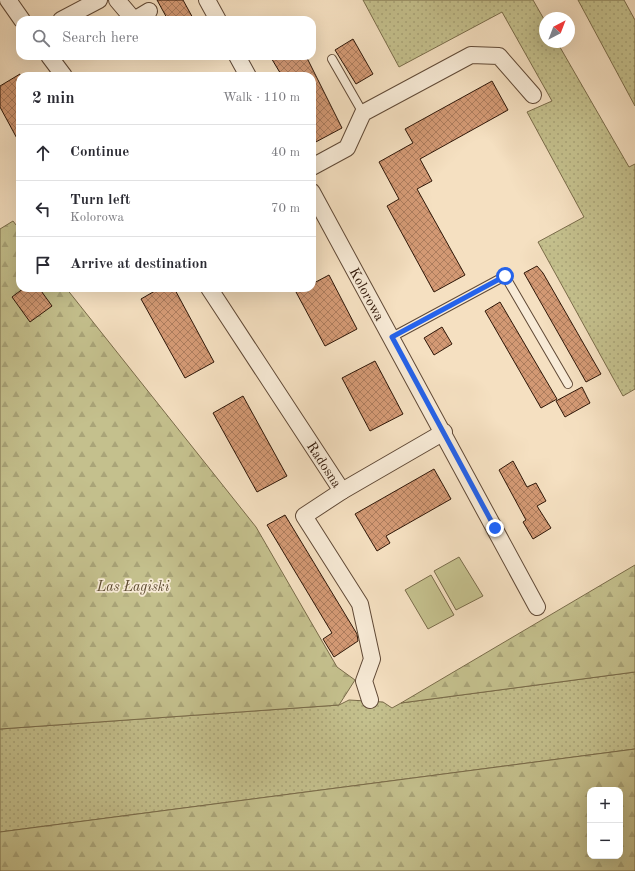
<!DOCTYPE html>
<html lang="en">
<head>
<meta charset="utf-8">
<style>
  :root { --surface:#fff; --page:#f7f7f7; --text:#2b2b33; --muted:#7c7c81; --line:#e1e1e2 }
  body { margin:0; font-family:"Old Standard TT",serif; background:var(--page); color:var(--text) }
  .controls { position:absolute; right:12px; bottom:12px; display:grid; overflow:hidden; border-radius:8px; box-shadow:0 4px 16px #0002 }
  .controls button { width:36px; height:36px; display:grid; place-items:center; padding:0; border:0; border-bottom:1px solid var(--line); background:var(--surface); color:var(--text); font:20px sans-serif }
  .compass { position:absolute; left:539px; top:12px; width:36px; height:36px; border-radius:50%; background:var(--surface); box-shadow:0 4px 16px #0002; rotate:42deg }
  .stop { position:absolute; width:12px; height:12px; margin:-9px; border:3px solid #2563eb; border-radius:50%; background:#fff }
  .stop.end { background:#2563eb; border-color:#fff; box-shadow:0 1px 4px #0008 }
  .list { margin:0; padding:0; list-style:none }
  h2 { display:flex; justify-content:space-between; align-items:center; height:52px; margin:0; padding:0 16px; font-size:17px }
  h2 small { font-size:13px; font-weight:400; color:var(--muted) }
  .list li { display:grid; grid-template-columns:26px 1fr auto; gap:12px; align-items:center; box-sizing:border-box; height:56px; padding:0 16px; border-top:1px solid var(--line) }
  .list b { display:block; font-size:15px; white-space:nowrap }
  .list p { margin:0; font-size:13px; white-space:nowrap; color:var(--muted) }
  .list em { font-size:13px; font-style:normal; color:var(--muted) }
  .icon { flex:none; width:22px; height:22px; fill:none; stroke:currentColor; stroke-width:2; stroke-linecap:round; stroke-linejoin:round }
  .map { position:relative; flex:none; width:635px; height:871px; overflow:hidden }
  .search { position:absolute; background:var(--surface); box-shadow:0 4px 16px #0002; left:16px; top:16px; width:300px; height:44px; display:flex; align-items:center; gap:10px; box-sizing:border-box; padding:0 14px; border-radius:12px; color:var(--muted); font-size:15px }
  .panel { position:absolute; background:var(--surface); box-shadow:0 4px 16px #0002; left:16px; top:72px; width:300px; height:220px; border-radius:12px }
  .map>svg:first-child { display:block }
  .grass { fill:url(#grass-dots); stroke:#7a6c4a }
  .forest { fill:url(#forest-firs); stroke:#7a6c4a; fill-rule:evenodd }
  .garden { fill:#c4c08d; stroke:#7a6c4a }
  .building { fill:url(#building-cross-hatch); stroke:#2f1708 }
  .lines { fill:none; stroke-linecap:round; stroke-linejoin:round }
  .lane-casing { stroke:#604936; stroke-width:10 }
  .street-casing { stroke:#604936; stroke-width:18 }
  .lane { stroke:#f8ebd7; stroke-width:8 }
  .street { stroke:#f8ebd7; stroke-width:16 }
  .route { stroke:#2563eb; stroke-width:5 }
  .labels { text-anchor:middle; stroke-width:3.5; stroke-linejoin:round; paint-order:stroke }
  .street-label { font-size:14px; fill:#2f1708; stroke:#f8ebd7 }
  .park-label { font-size:14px; font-style:italic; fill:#5c4a30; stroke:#f8ebd7 }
</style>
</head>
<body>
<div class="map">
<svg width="635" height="871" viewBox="0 0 635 871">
  <defs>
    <pattern id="grass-dots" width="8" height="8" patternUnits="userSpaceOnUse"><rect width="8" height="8" fill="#c4c08d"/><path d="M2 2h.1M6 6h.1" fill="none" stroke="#a9a478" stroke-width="1.8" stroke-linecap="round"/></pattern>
    <pattern id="forest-firs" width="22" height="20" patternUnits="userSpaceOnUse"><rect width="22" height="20" fill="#c4c08d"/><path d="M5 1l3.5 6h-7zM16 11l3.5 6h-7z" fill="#a9a478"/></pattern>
    <pattern id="building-cross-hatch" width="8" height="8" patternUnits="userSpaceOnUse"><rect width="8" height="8" fill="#d39974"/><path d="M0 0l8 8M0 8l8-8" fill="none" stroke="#ac7c5d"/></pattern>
  </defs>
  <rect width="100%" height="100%" fill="#f5e0c1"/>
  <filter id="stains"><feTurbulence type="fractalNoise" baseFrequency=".005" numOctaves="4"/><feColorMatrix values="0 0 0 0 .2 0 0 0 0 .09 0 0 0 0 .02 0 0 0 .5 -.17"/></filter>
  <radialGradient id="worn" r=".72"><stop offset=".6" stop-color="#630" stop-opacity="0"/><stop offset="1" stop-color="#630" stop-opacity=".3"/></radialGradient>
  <path class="grass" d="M 363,0 L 533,0 L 545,21 L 545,42 L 557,42 L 629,167 L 635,164 L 635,389 L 623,396 L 538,242 L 584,217 L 527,112 L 552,101 L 502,12 L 399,67 Z
    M 578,0 L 624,0 L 635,20 L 635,106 Z
    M 635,672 L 635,749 L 0,832 L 0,729 L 339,705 L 349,700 L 383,702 L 392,708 L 401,703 Z"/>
  <path class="forest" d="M 13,221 L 20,230 L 20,288 L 66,288 L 256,527 L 337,667 L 355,680 L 339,705 L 0,729 L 0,229 Z
    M 635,565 L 635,672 L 401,703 Z
    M 635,749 L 635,871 L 0,871 L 0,832 ZM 590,790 L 620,790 L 620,856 L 590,856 Z"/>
  <path class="garden" d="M 459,557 L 483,596 L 456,610 L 434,571 Z
    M 431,575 L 454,615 L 428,629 L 405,590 Z"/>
  <path class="building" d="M 157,0 L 183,0 L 194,20 L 168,20 Z
    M 353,39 L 373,74 L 356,84 L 335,50 Z
    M 270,56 L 306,56 L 342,128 L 312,144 L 312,76 L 282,76 Z
    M 20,74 L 20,144 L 0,107 L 0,86 Z
    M 492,81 L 508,110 L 420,159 L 432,181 L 417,189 L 465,275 L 434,292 L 387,206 L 399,199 L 379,162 L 413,143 L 405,129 Z
    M 537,266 L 543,273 L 601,374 L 586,382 L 524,273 Z
    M 329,275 L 357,329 L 325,346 L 296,292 L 305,288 L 312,288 L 312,284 Z
    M 24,288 L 39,288 L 52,306 L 30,322 L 12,297 Z
    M 160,288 L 174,288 L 214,362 L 185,378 L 141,299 Z
    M 500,302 L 557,399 L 541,408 L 485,311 Z
    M 442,327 L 452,344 L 434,355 L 424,338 Z
    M 375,361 L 403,414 L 370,431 L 342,378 Z
    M 582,387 L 590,403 L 565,417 L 556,401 Z
    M 243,396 L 287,476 L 257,492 L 213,413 Z
    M 513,461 L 527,487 L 536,483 L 546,501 L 537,506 L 551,528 L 533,539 L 523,522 L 526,520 L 499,470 Z
    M 434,469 L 451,499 L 386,536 L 390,543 L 377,551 L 355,514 Z
    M 285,515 L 357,634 L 358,641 L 334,657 L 323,639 L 332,633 L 267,525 Z"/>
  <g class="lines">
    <defs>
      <path id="lane" d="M 332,59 L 363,113
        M 392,337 L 505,276 L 568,384"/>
      <g id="street">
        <path d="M 8,0 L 22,20"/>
        <path d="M 117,0 L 134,20"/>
        <path d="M 207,0 L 218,20"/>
        <path d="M 61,20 L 99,0"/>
        <path d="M 134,20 L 149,11"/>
        <path d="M 49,56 L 64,76"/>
        <path d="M 237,56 L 248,76"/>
        <path d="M 312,167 L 347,148 L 363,113 L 471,55 L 499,56 L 533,95"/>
        <path id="s1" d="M 312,192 L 537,607"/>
        <path id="s2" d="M 209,288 L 342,491"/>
        <path d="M 370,700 L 364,681 L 372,659 L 360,604 L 304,516 L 342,491 L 444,432"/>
      </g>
    </defs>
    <use href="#lane" class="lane-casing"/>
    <use href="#street" class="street-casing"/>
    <use href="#lane" class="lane"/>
    <use href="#street" class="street"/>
  </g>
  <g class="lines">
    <path class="route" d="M 495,528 L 392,337 L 505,276"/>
  </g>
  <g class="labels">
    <g class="street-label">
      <text dy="5" stroke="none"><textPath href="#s1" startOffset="116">Kolorowa</textPath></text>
      <text dy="5" stroke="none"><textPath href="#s2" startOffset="211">Radosna</textPath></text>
    </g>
    <g class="park-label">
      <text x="133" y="591">Las Łagiski</text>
    </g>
  </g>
  <rect width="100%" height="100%" filter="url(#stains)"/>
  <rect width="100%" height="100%" fill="url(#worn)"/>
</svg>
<div class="controls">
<button>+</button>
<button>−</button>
</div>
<svg class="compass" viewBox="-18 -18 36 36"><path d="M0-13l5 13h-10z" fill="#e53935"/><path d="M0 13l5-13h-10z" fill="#7c7c81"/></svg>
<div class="stop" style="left:505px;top:276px"></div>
<div class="stop end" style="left:495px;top:528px"></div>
<div class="search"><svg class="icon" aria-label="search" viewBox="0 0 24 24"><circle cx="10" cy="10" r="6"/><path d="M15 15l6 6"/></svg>Search here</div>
<section class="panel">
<h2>2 min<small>Walk · 110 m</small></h2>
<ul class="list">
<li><svg class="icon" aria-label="ahead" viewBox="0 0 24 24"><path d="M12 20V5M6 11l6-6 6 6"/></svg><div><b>Continue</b></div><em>40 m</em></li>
<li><svg class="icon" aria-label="left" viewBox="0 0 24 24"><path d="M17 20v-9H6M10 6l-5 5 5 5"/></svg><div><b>Turn left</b><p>Kolorowa</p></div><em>70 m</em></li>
<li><svg class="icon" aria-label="arrive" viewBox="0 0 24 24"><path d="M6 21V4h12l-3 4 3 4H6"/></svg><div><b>Arrive at destination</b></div></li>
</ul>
</section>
</div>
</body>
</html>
